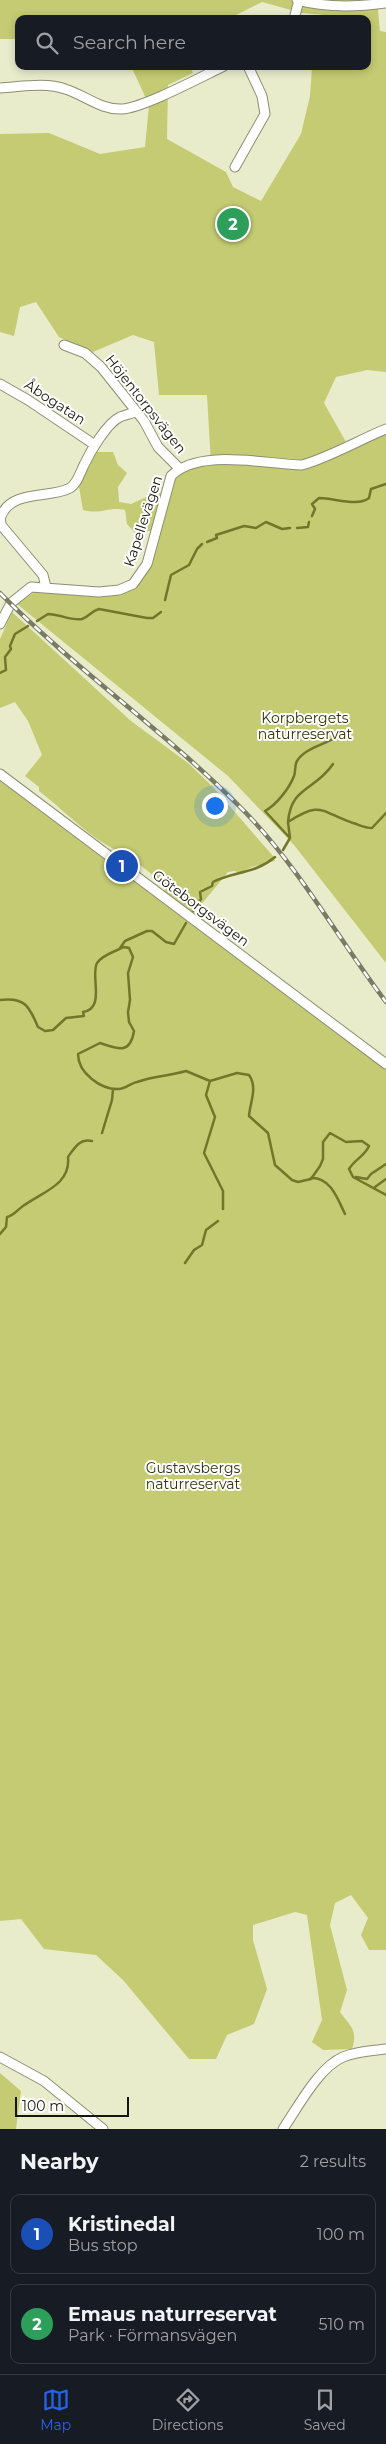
<!DOCTYPE html>
<html lang="en">
<head>
<meta charset="utf-8">
<style>
  :root { --surface:#171b24; --page:#242831; --text:#f1f3f6; --muted:#9ea1a6; --line:#363941; --accent:#2563eb }
  body { margin:0; font-family:Montserrat,sans-serif; background:var(--page); color:var(--text) }
  .scale { position:absolute; left:15px; bottom:12px; width:114px; box-sizing:border-box; padding-left:5px; border:2px solid #16170b; border-top:0; font-size:14px; line-height:18px; white-space:nowrap; color:#16170b; -webkit-text-stroke:4px #fff; paint-order:stroke }
  .you { position:absolute; left:214px; top:805px; width:18px; height:18px; margin:-12px; border:4px solid #fff; border-radius:50%; background:#1a73e8; box-shadow:0 0 0 8px #1a73e833 }
  .badge { display:grid; place-items:center; width:32px; height:32px; border-radius:50%; background:var(--accent); color:#fff; font-size:16px; font-weight:700 }
  .pin { position:absolute; translate:-50% -50%; border:2px solid #fff; box-shadow:0 1px 5px #0006 }
  .list { margin:0; padding:0; list-style:none }
  h2 { display:flex; justify-content:space-between; align-items:center; height:65px; margin:0; padding:0 20px; font-size:21px }
  h2 small { font-size:16px; font-weight:400; color:var(--muted) }
  .list li { display:grid; grid-template-columns:32px 1fr auto; gap:15px; align-items:center; box-sizing:border-box; height:80px; margin:0 10px 10px; padding:0 10px; border:1px solid var(--line); border-radius:10px }
  .list b { display:block; font-size:19px; white-space:nowrap }
  .list p { margin:0; font-size:16px; white-space:nowrap; color:var(--muted) }
  .list em { font-size:16px; font-style:normal; color:var(--muted) }
  .icon { flex:none; width:28px; height:28px; fill:none; stroke:currentColor; stroke-width:2; stroke-linecap:round; stroke-linejoin:round }
  .map { position:relative; flex:none; width:386px; height:2129px; overflow:hidden }
  .search { position:absolute; background:var(--surface); box-shadow:0 2px 8px #0003; left:15px; right:15px; top:15px; height:55px; display:flex; align-items:center; gap:12px; box-sizing:border-box; padding:0 18px; border-radius:10px; color:var(--muted); font-size:19px }
  .sheet { height:245px; background:var(--surface) }
  nav { display:flex; justify-content:space-around; align-items:center; box-sizing:border-box; height:70px; border-top:1px solid var(--line); background:var(--surface); font-size:14px; color:var(--muted) }
  nav a { display:grid; justify-items:center; gap:2px }
  nav .on { color:var(--accent) }
  .map>svg:first-child { display:block }
  .green { fill:#c4cb73 }
  .lines { fill:none; stroke-linecap:round; stroke-linejoin:round }
  .stream { stroke:#72762b; stroke-width:2.5 }
  .minor-casing { stroke:#8c8f71; stroke-width:11 }
  .minor { stroke:#fff; stroke-width:9 }
  .rail-casing { stroke:#797b65; stroke-width:4.5 }
  .rail { stroke:#fff; stroke-width:2.5; stroke-dasharray:8; stroke-linecap:butt }
  .labels { text-anchor:middle; stroke-width:4; stroke-linejoin:round; paint-order:stroke }
  .street-label { font-size:14px; fill:#16170b; stroke:#fff }
  .park-label { font-size:14px; fill:#323409; stroke:#fff }
</style>
</head>
<body>
<div class="map">
<svg width="386" height="2129" viewBox="0 0 386 2129">
  <rect width="100%" height="100%" fill="#e9eccb"/>
  <path class="green" d="M 0,0 L 386,0 L 381,2 L 378,10 L 380,31 L 386,32 L 386,372 L 367,370 L 336,377 L 324,403 L 346,442 L 305,461 L 241,457 L 234,464 L 289,468 L 386,431 L 386,963 L 294,845 L 228,776 L 17,604 L 33,593 L 32,592 L 73,592 L 114,595 L 128,592 L 142,579 L 156,552 L 159,535 L 156,530 L 135,533 L 127,524 L 125,510 C 108,506 102,515 83,510 L 79,487 L 96,452 L 113,452 L 118,465 L 127,473 L 118,487 L 119,502 L 131,504 L 153,494 L 171,493 L 174,476 L 188,467 L 211,464 L 207,395 L 159,395 L 154,342 L 133,335 L 93,352 L 59,337 L 36,302 L 20,307 L 14,336 L 0,332 L 0,134 L 49,133 L 100,154 L 145,147 L 149,105 L 131,66 L 190,66 L 193,73 L 168,85 L 167,139 L 226,172 L 233,187 L 261,201 L 301,134 L 310,96 L 312,68 L 314,66 L 367,66 L 367,19 L 336,19 L 336,16 L 302,13 L 262,2 L 228,19 L 19,19 L 19,39 L 0,39 Z
    M 12,612 L 131,721 L 188,763 L 213,787 L 273,856 L 275,861 L 252,867 L 239,873 L 235,871 L 228,872 L 200,906 L 198,904 L 191,921 L 386,1068 L 386,1950 L 369,1950 L 361,1935 L 368,1918 L 351,1895 L 335,1903 L 330,1925 L 347,1990 L 340,2012 C 351,2027 358,2030 352,2049 L 323,2050 L 312,2042 L 322,2020 L 307,1915 L 295,1912 L 253,1925 L 253,1940 L 267,1989 L 254,2024 L 227,2035 L 216,2059 L 189,2059 L 123,1980 L 96,1955 L 44,1949 L 21,1919 L 0,1921 L 0,773 L 158,896 L 166,889 C 149,867 123,855 100,841 C 79,827 60,807 39,791 L 39,787 L 25,776 L 42,755 L 28,721 L 15,702 L 0,708 L 0,639 Z
    M 0,2073 L 21,2091 L 16,2129 L 0,2129 Z"/>
  <g class="lines">
    <path class="stream" d="M 312,516 L 315,509 L 312,504 L 319,498 C 334,498 358,507 369,498 L 371,489 L 386,484
      M 297,528 L 308,527 L 309,522
      M 207,542 L 217,538 L 216,535 L 244,526 L 256,528 L 266,522 L 282,529 L 290,528
      M 165,600 L 171,575 L 189,565 L 197,549 L 202,544
      M 37,621 L 48,614 C 59,614 71,621 82,619 C 89,617 91,611 99,609 L 147,618 L 153,618 L 161,612
      M 0,673 L 6,670 L 5,657 L 11,649 L 10,646 L 15,634 L 28,626
      M 288,822 C 291,786 315,791 333,764
      M 289,837 L 265,811 C 276,805 289,789 294,776 C 296,772 294,766 297,761 C 304,749 322,745 333,739
      M 283,850 L 290,838 L 288,822 C 322,800 320,812 353,823 C 360,825 364,828 372,828 L 386,813
      M 193,911 L 201,899 L 200,892 L 212,886 L 213,882 C 235,871 255,874 275,857
      M 120,948 L 125,941 L 147,931 L 152,931 L 166,942 L 174,944 L 186,923
      M 0,1000 C 25,997 29,1006 38,1027 L 45,1031 L 53,1030 L 66,1018 L 84,1016 L 83,1012 C 106,1008 90,976 97,963 C 102,955 116,951 124,947 L 129,948 L 133,957 L 128,973 L 130,1000 L 128,1012 L 129,1022 L 134,1031 C 130,1055 118,1049 100,1043 L 78,1054 C 78,1073 101,1090 119,1089 C 125,1089 131,1083 137,1082 C 153,1076 169,1076 186,1071 L 210,1081 L 237,1073 L 249,1075 C 258,1088 250,1102 249,1116 L 268,1133 L 275,1165 L 292,1180 L 298,1182 L 311,1179 L 320,1166 L 323,1159 L 323,1142 L 330,1133 L 346,1142 L 362,1141 L 369,1146 C 364,1157 355,1159 349,1169 L 353,1177 L 386,1195
      M 210,1081 L 206,1095 L 215,1117 L 204,1153 L 223,1191 L 223,1209
      M 102,1133 L 112,1100 L 113,1089
      M 356,1177 L 367,1179 L 371,1174 L 386,1164
      M 311,1178 C 331,1177 338,1200 345,1214
      M 375,1187 L 386,1179
      M 0,1234 L 6,1227 L 7,1217 C 15,1215 17,1210 23,1206 C 42,1192 71,1185 68,1157 C 75,1147 80,1138 92,1141
      M 185,1263 L 194,1250 L 202,1245 L 206,1230 L 218,1221"/>
    <defs>
      <path id="minor" d="M 297,0 C 326,8 356,7 386,3
        M 294,19 L 299,0
        M 0,88 C 20,87 46,82 65,89 C 85,95 100,110 122,109 C 143,108 201,77 224,66
        M 235,167 L 265,114 L 262,96 L 248,66
        M 64,345 L 85,353 L 101,367 L 144,421 L 158,447 L 179,468
        M 0,384 L 28,400 L 95,445
        M 0,514 L 1,525 L 43,575 L 46,587
        M 1,516 C 12,489 50,499 70,488 C 77,484 80,473 84,465 C 90,452 107,423 120,417 C 125,415 130,414 135,412
        M 0,624 L 11,603 L 31,587 L 99,592 L 119,590 L 133,584 L 147,564 L 171,476 C 199,448 264,464 302,465 C 328,458 359,440 386,429
        M 0,774 L 386,1064
        M 0,2057 L 44,2081 L 103,2129
        M 283,2129 C 298,2107 319,2067 343,2057 C 357,2051 372,2051 386,2049"/>
    </defs>
    <use href="#minor" class="minor-casing"/>
    <use href="#minor" class="minor"/>
    <defs>
      <path id="rail" d="M 0,593 C 77,671 169,734 246,813 C 300,869 339,940 386,1002"/>
    </defs>
    <use href="#rail" class="rail-casing"/>
    <use href="#rail" class="rail"/>
  </g>
  <g class="labels">
    <g class="street-label">
      <text transform="translate(55 402) rotate(33)" y="5">Åbogatan</text>
      <text transform="translate(146 404) rotate(52)" y="5">Höjentorpsvägen</text>
      <text transform="translate(143 521) rotate(-72)" y="5">Kapellevägen</text>
      <text transform="translate(201 908) rotate(37)" y="5">Göteborgsvägen</text>
    </g>
    <g class="park-label">
      <text x="305" y="723">Korpbergets<tspan x="305" dy="16">naturreservat</tspan></text>
      <text x="193" y="1473">Gustavsbergs<tspan x="193" dy="16">naturreservat</tspan></text>
    </g>
  </g>
</svg>
<div class="scale">100 m</div>
<div class="you"></div>
<div class="pin badge" style="left:122px;top:866px;background:#1a4fb4">1</div>
<div class="pin badge" style="left:233px;top:224px;background:#2e9e5b">2</div>
<div class="search"><svg class="icon" aria-label="search" viewBox="0 0 24 24"><circle cx="10" cy="10" r="6"/><path d="M15 15l6 6"/></svg>Search here</div>
</div>
<section class="sheet">
<h2>Nearby<small>2 results</small></h2>
<ul class="list">
<li><span class="badge" style="background:#1a4fb4">1</span><div><b>Kristinedal</b><p>Bus stop</p></div><em>100 m</em></li>
<li><span class="badge" style="background:#2e9e5b">2</span><div><b>Emaus naturreservat</b><p>Park · Förmansvägen</p></div><em>510 m</em></li>
</ul>
</section>
<nav>
<a class="on"><svg class="icon" aria-label="map" viewBox="0 0 24 24"><path d="M3 6l6-2 6 2 6-2v14l-6 2-6-2-6 2zM9 4v14M15 6v14"/></svg>Map</a>
<a><svg class="icon" aria-label="directions" viewBox="0 0 24 24"><path d="M12 3l9 9-9 9-9-9zM9 14v-3h6M13 9l2 2-2 2"/></svg>Directions</a>
<a><svg class="icon" aria-label="saved" viewBox="0 0 24 24"><path d="M7 4h10v16l-5-4-5 4z"/></svg>Saved</a>
</nav>
</body>
</html>
